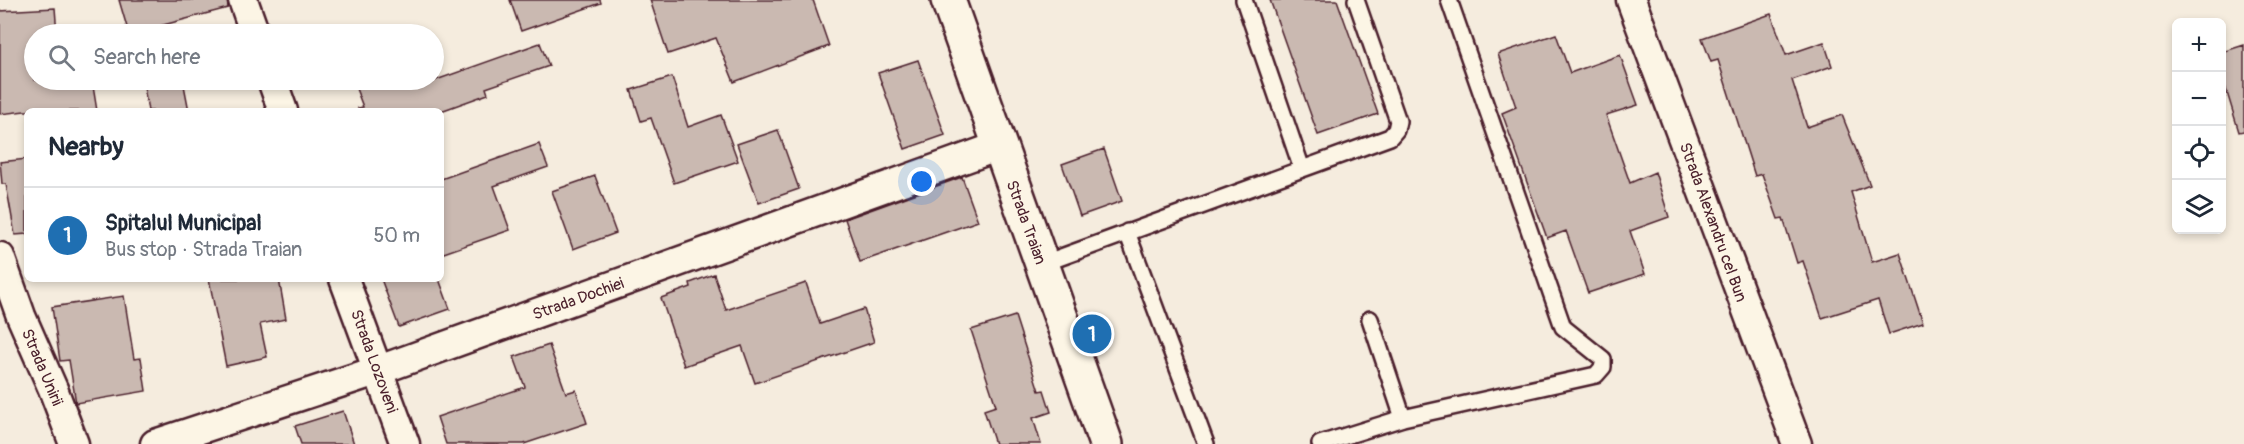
<!DOCTYPE html>
<html lang="en">
<head>
<meta charset="utf-8">
<style>
  :root { --surface:#fff; --page:#f2f2f3; --text:#1f2937; --muted:#747a83; --line:#e0e1e3; --accent:#1f6fb2 }
  body { margin:0; font-family:Pangolin,sans-serif; background:var(--page); color:var(--text) }
  .controls { position:absolute; right:18px; top:18px; display:grid; overflow:hidden; border-radius:9px; box-shadow:0 3px 9px #0003 }
  .controls button { width:54px; height:54px; display:grid; place-items:center; padding:0; border:0; border-bottom:2px solid var(--line); background:var(--surface); color:var(--text); font:30px sans-serif }
  .you { position:absolute; left:922px; top:182px; width:21px; height:21px; margin:-15px; border:4px solid #fff; border-radius:50%; background:#1a73e8; box-shadow:0 0 0 9px #1a73e833 }
  .badge { display:grid; place-items:center; width:39px; height:39px; border-radius:50%; background:var(--accent); color:#fff; font-size:20px; font-weight:700 }
  .pin { position:absolute; translate:-50% -50%; border:3px solid #fff; box-shadow:0 2px 6px #0006 }
  .list { margin:0; padding:0; list-style:none }
  h2 { display:flex; justify-content:space-between; align-items:center; height:78px; margin:0; padding:0 24px; font-size:26px }
  h2 small { font-size:20px; font-weight:400; color:var(--muted) }
  .list li { display:grid; grid-template-columns:39px 1fr auto; gap:18px; align-items:center; box-sizing:border-box; height:96px; padding:0 24px; border-top:2px solid var(--line) }
  .list b { display:block; font-size:22px; white-space:nowrap }
  .list p { margin:0; font-size:20px; white-space:nowrap; color:var(--muted) }
  .list em { font-size:20px; font-style:normal; color:var(--muted) }
  .icon { flex:none; width:33px; height:33px; fill:none; stroke:currentColor; stroke-width:2; stroke-linecap:round; stroke-linejoin:round }
  .map { position:relative; flex:none; width:2244px; height:444px; overflow:hidden }
  .search { position:absolute; background:var(--surface); box-shadow:0 3px 9px #0003; left:24px; top:24px; width:420px; height:66px; display:flex; align-items:center; gap:15px; box-sizing:border-box; padding:0 21px; border-radius:33px; color:var(--muted); font-size:22px }
  .panel { position:absolute; background:var(--surface); box-shadow:0 3px 9px #0003; left:24px; top:108px; width:420px; height:174px; border-radius:9px }
  .map>svg:first-child { display:block }
  .building { fill:#cab9b1; stroke:#4a1f2b; stroke-width:1.5 }
  .lines { fill:none; stroke-linecap:round; stroke-linejoin:round }
  .service-casing { stroke:#4a1f2b; stroke-width:20 }
  .minor-casing { stroke:#4a1f2b; stroke-width:33 }
  .primary-casing { stroke:#4a1f2b; stroke-width:38 }
  .service { stroke:#fcf5e5; stroke-width:15 }
  .minor { stroke:#fcf5e5; stroke-width:28 }
  .primary { stroke:#fcf5e5; stroke-width:33 }
  .labels { text-anchor:middle; stroke-width:6; stroke-linejoin:round; paint-order:stroke }
  .street-label { font-size:16px; fill:#4a1f2b; stroke:#fcf5e5 }
</style>
</head>
<body>
<div class="map">
<svg width="2244" height="444" viewBox="0 0 2244 444">
  <rect width="100%" height="100%" fill="#f5ecde"/>
  <filter id="ink" filterUnits="userSpaceOnUse"><feTurbulence type="fractalNoise" baseFrequency=".0167" numOctaves="2"/><feDisplacementMap in="SourceGraphic" scale="12" xChannelSelector="R" yChannelSelector="G"/><feConvolveMatrix kernelMatrix="1 2 1 2 8 2 1 2 1" color-interpolation-filters="sRGB"/></filter>
  <g filter="url(#ink)">
    <path class="building" d="M 119,0 L 227,0 L 228,8 L 129,34 Z
      M 510,0 L 600,0 L 601,3 L 521,31 Z
      M 650,0 L 813,0 L 829,46 L 734,82 L 716,38 L 668,54 Z
      M 1270,0 L 1337,0 L 1378,114 L 1318,135 Z
      M 55,8 L 57,34 L 34,34 L 34,80 L 92,80 L 97,111 L 25,111 L 0,114 L 0,11 Z
      M 1771,14 L 1786,55 L 1824,42 L 1832,66 L 1792,80 L 1807,127 L 1842,115 L 1870,185 L 1851,192 L 1872,262 L 1900,253 L 1923,323 L 1889,334 L 1878,300 L 1822,318 L 1803,261 L 1797,263 L 1783,218 L 1778,219 L 1762,174 L 1755,176 L 1718,60 L 1711,62 L 1702,38 Z
      M 1556,34 L 1570,73 L 1620,55 L 1638,105 L 1606,115 L 1630,183 L 1655,172 L 1669,217 L 1630,231 L 1645,274 L 1588,293 L 1566,231 L 1547,238 L 1502,113 L 1516,107 L 1498,54 Z
      M 540,43 L 549,66 L 486,88 L 488,94 L 441,111 L 358,111 L 358,108 L 363,107 L 355,86 L 373,80 L 404,80 L 408,90 Z
      M 2244,45 L 2244,131 L 2239,132 L 2222,76 L 2222,52 Z
      M 918,60 L 945,135 L 905,149 L 878,73 Z
      M 672,77 L 688,127 L 721,115 L 738,161 L 674,183 L 651,118 L 641,121 L 631,90 Z
      M 143,80 L 183,80 L 189,111 L 148,111 Z
      M 778,130 L 799,189 L 759,203 L 737,144 Z
      M 539,144 L 548,167 L 494,186 L 510,230 L 441,254 L 441,179 Z
      M 1104,149 L 1122,201 L 1080,216 L 1062,164 Z
      M 27,159 L 27,234 L 15,235 L 6,184 L 2,184 L 0,162 Z
      M 595,176 L 616,233 L 573,249 L 552,191 Z
      M 962,177 L 978,221 L 860,262 L 845,219 Z
      M 714,274 L 726,310 L 806,283 L 820,324 L 864,309 L 874,342 L 755,383 L 742,346 L 684,366 L 661,298 L 691,287 L 690,283 Z
      M 209,279 L 279,279 L 286,319 L 260,324 L 267,357 L 226,366 Z
      M 381,279 L 439,279 L 450,309 L 399,327 Z
      M 124,296 L 134,359 L 141,358 L 146,391 L 76,403 L 69,360 L 60,361 L 52,307 Z
      M 1015,316 L 1039,391 L 1044,390 L 1051,412 L 1033,418 L 1041,444 L 995,444 L 984,410 L 996,406 L 971,330 Z
      M 549,345 L 566,393 L 576,390 L 587,423 L 524,444 L 446,444 L 437,417 L 525,387 L 514,357 Z
      M 343,411 L 354,444 L 301,444 L 295,426 Z"/>
    <g class="lines">
      <defs>
        <path id="service" d="M 1244,0 L 1302,169
          M 1127,232 L 1206,444
          M 1042,264 L 1390,137 L 1396,130 L 1398,121 L 1356,0
          M 1370,319 L 1403,418
          M 1320,444 L 1403,418 L 1596,375 L 1603,367 L 1603,359 L 1563,327 L 1449,0"/>
        <path id="minor" d="M 243,0 L 255,34
          M 1631,0 L 1797,444
          M 272,80 L 283,111
          M 0,257 L 21,316 L 53,389 L 74,444
          M 344,279 L 405,444
          M 155,444 L 379,370 L 999,146"/>
        <path id="primary" d="M 948,0 L 1106,444"/>
      </defs>
      <use href="#service" class="service-casing"/>
      <use href="#minor" class="minor-casing"/>
      <use href="#primary" class="primary-casing"/>
      <use href="#service" class="service"/>
      <use href="#minor" class="minor"/>
      <use href="#primary" class="primary"/>
    </g>
  </g>
  <g class="labels">
    <g class="street-label">
      <text transform="translate(1027 222) rotate(70)" y="6">Strada Traian</text>
      <text transform="translate(1714 222) rotate(70)" y="6">Strada Alexandru cel Bun</text>
      <text transform="translate(578 298) rotate(-20)" y="6">Strada Dochiei</text>
      <text transform="translate(375 361) rotate(70)" y="6">Strada Lozoveni</text>
      <text transform="translate(43 367) rotate(67)" y="6">Strada Unirii</text>
    </g>
  </g>
</svg>
<div class="controls">
<button>+</button>
<button>−</button>
<button><svg class="icon" aria-label="locate" viewBox="0 0 24 24"><circle cx="12" cy="12" r="6"/><path d="M12 2v4M12 18v4M2 12h4M18 12h4"/></svg></button>
<button><svg class="icon" aria-label="layers" viewBox="0 0 24 24"><path d="M12 4l9 5-9 5-9-5zM3 14l9 5 9-5"/></svg></button>
</div>
<div class="you"></div>
<div class="pin badge" style="left:1092px;top:334px">1</div>
<div class="search"><svg class="icon" aria-label="search" viewBox="0 0 24 24"><circle cx="10" cy="10" r="6"/><path d="M15 15l6 6"/></svg>Search here</div>
<section class="panel">
<h2>Nearby<small></small></h2>
<ul class="list">
<li><span class="badge">1</span><div><b>Spitalul Municipal</b><p>Bus stop · Strada Traian</p></div><em>50 m</em></li>
</ul>
</section>
</div>
</body>
</html>
